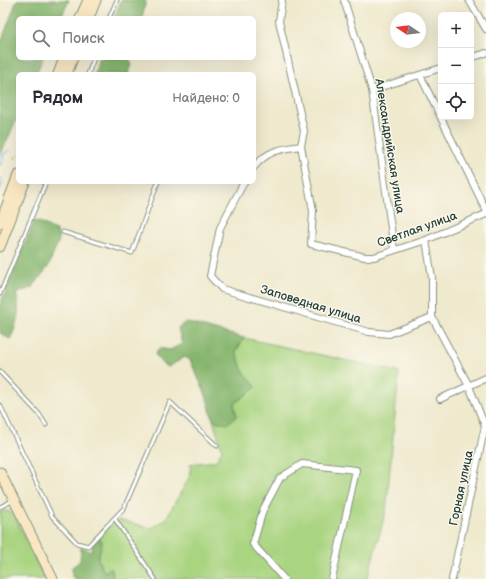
<!DOCTYPE html>
<html lang="ru">
<head>
<meta charset="utf-8">
<style>
  :root { --surface:#fff; --page:#f7f7f7; --text:#2b2b33; --muted:#7c7c81; --line:#e1e1e2 }
  body { margin:0; font-family:"Balsamiq Sans",sans-serif; background:var(--page); color:var(--text) }
  .controls { position:absolute; right:12px; top:12px; display:grid; overflow:hidden; border-radius:6px; box-shadow:0 4px 16px #0002 }
  .controls button { width:36px; height:36px; display:grid; place-items:center; padding:0; border:0; border-bottom:1px solid var(--line); background:var(--surface); color:var(--text); font:20px sans-serif }
  .compass { position:absolute; left:390px; top:12px; width:36px; height:36px; border-radius:50%; background:var(--surface); box-shadow:0 4px 16px #0002; rotate:283deg }
  .list { margin:0; padding:0; list-style:none }
  h2 { display:flex; justify-content:space-between; align-items:center; height:52px; margin:0; padding:0 16px; font-size:17px }
  h2 small { font-size:13px; font-weight:400; color:var(--muted) }
  .icon { flex:none; width:22px; height:22px; fill:none; stroke:currentColor; stroke-width:2; stroke-linecap:round; stroke-linejoin:round }
  .map { position:relative; flex:none; width:486px; height:579px; overflow:hidden }
  .search { position:absolute; background:var(--surface); box-shadow:0 4px 16px #0002; left:16px; top:16px; width:240px; height:44px; display:flex; align-items:center; gap:10px; box-sizing:border-box; padding:0 14px; border-radius:6px; color:var(--muted); font-size:15px }
  .panel { position:absolute; background:var(--surface); box-shadow:0 4px 16px #0002; left:16px; top:72px; width:240px; height:112px; border-radius:6px }
  .map>svg:first-child { display:block }
  .green { fill:#a9d480; stroke:#64885a }
  .forest { fill:#86b66e; stroke:#527a51 }
  .lines { fill:none; stroke-linecap:round; stroke-linejoin:round }
  .stream { stroke:#86baf4; stroke-width:2 }
  .lane-casing { stroke:#879380; stroke-width:5 }
  .street-casing { stroke:#879380; stroke-width:8 }
  .secondary-casing { stroke:#879380; stroke-width:11 }
  .path { stroke:#879380; stroke-width:1.5; stroke-dasharray:1 3; stroke-linecap:butt }
  .lane { stroke:#fff; stroke-width:3 }
  .street { stroke:#fff; stroke-width:6 }
  .secondary { stroke:#f9e7c3; stroke-width:9 }
  .labels { text-anchor:middle; stroke-width:3; stroke-linejoin:round; paint-order:stroke }
  .street-label { font-size:12px; fill:#1f3d34; stroke:#fbf7ec }
</style>
</head>
<body>
<div class="map">
<svg width="486" height="579" viewBox="0 0 486 579">
  <rect width="100%" height="100%" fill="#fbf7ec"/>
  <filter id="ink" filterUnits="userSpaceOnUse"><feTurbulence type="fractalNoise" baseFrequency=".025" numOctaves="2"/><feDisplacementMap in="SourceGraphic" scale="8" xChannelSelector="R" yChannelSelector="G"/><feConvolveMatrix kernelMatrix="1 2 1 2 8 2 1 2 1" color-interpolation-filters="sRGB"/></filter>
  <filter id="wash" filterUnits="userSpaceOnUse"><feTurbulence type="fractalNoise" baseFrequency=".012" numOctaves="4" result="noise"/><feDisplacementMap in="SourceGraphic" scale="16" xChannelSelector="R" yChannelSelector="G"/><feGaussianBlur stdDeviation="0.9" result="paint"/><feColorMatrix in="noise" values="0 0 0 0 0 0 0 0 0 0 0 0 0 0 0 0 0 1.4 0 .05"/><feComposite in="paint" operator="in"/></filter>
  <g filter="url(#wash)">
    <rect width="100%" height="100%" fill="#efe9cd"/>
    <path class="green" d="M 244,338 L 399,372 L 386,511 L 367,579 L 112,579 L 113,575 L 111,568 L 104,572 L 98,559 L 102,542 L 99,538 L 102,530 L 119,520 L 151,528 L 165,520 L 189,478 L 191,464 L 216,461 L 222,450 L 213,420 L 227,424 L 236,416 L 234,404 L 256,387 L 242,369 L 236,351 Z
      M 7,511 L 12,513 L 15,517 L 45,579 L 0,579 L 0,512 Z"/>
    <path class="forest" d="M 17,0 L 69,0 L 61,18 L 18,18 L 18,58 L 43,58 L 36,74 L 18,74 L 18,116 L 0,156 L 0,45 Z
      M 121,0 L 146,0 L 142,18 L 114,18 Z
      M 100,58 L 129,58 L 132,65 L 128,74 L 94,74 Z
      M 38,221 L 57,231 L 59,240 L 48,267 L 33,287 L 16,294 C 21,308 17,327 10,339 L 0,333 L 0,305 L 34,222 Z
      M 186,322 L 244,338 L 236,351 L 242,369 L 256,387 L 234,404 L 237,416 L 227,424 L 213,420 L 206,395 L 190,360 L 185,357 L 168,367 L 161,362 L 155,354 L 159,348 L 170,350 L 182,344 L 178,328 Z
      M 99,538 L 102,542 L 98,559 L 104,572 L 111,568 L 113,575 L 112,579 L 74,579 L 72,576 L 72,567 L 80,561 L 81,548 L 85,548 L 90,552 L 93,548 L 91,544 L 94,540 Z"/>
    <g class="lines">
      <path class="stream" d="M 0,165 L 4,154 L 10,150
        M 0,178 L 2,183 L 0,189"/>
    </g>
  </g>
  <g filter="url(#ink)">
    <g class="lines">
      <defs>
        <path id="lane" d="M 109,18 L 117,0
          M 88,74 L 94,58
          M 63,232 L 132,253 L 158,182
          M 0,294 L 46,182
          M 0,372 L 39,414 L 46,425
          M 0,405 L 52,516 L 77,543 L 88,546 L 124,508 L 170,402 L 217,446
          M 0,507 L 12,501
          M 115,519 L 155,579"/>
        <path id="street" d="M 344,0 L 372,90 L 394,250
          M 469,0 L 486,29
          M 471,58 L 486,53
          M 420,75 L 486,210
          M 372,90 L 441,68
          M 301,146 L 313,211 L 311,244 L 365,257 L 374,257 L 426,240 L 486,214
          M 254,167 C 268,150 281,149 301,146 L 304,131 L 279,21 L 282,0
          M 244,182 L 220,228 L 210,276 L 222,289 L 369,332 L 389,334 L 432,317
          M 426,240 L 432,278 L 432,317 L 469,386 L 485,426 L 452,579
          M 440,399 L 486,378
          M 284,579 L 253,544 L 263,510 L 280,478 L 302,464 L 356,470 L 332,579"/>
        <path id="secondary" d="M 80,18 L 88,0
          M 89,18 L 96,0
          M 58,74 L 64,58
          M 67,74 L 73,58
          M 0,223 L 18,175
          M 0,247 L 25,182
          M 0,472 L 53,579"/>
      </defs>
      <use href="#lane" class="lane-casing"/>
      <use href="#street" class="street-casing"/>
      <use href="#secondary" class="secondary-casing"/>
      <path class="path" d="M 13,160 L 18,156"/>
      <use href="#lane" class="lane"/>
      <use href="#street" class="street"/>
      <use href="#secondary" class="secondary"/>
    </g>
  </g>
  <g class="labels">
    <g class="street-label">
      <text transform="translate(390 146) rotate(81)" y="4">Александрийская улица</text>
      <text transform="translate(417 229) rotate(-20)" y="4">Светлая улица</text>
      <text transform="translate(311 304) rotate(17)" y="4">Заповедная улица</text>
      <text transform="translate(461 488) rotate(-78)" y="4">Горная улица</text>
    </g>
  </g>
</svg>
<div class="controls">
<button>+</button>
<button>−</button>
<button><svg class="icon" aria-label="locate" viewBox="0 0 24 24"><circle cx="12" cy="12" r="6"/><path d="M12 2v4M12 18v4M2 12h4M18 12h4"/></svg></button>
</div>
<svg class="compass" viewBox="-18 -18 36 36"><path d="M0-13l5 13h-10z" fill="#e53935"/><path d="M0 13l5-13h-10z" fill="#7c7c81"/></svg>
<div class="search"><svg class="icon" aria-label="search" viewBox="0 0 24 24"><circle cx="10" cy="10" r="6"/><path d="M15 15l6 6"/></svg>Поиск</div>
<section class="panel">
<h2>Рядом<small>Найдено: 0</small></h2>
<ul class="list">
</ul>
</section>
</div>
</body>
</html>
